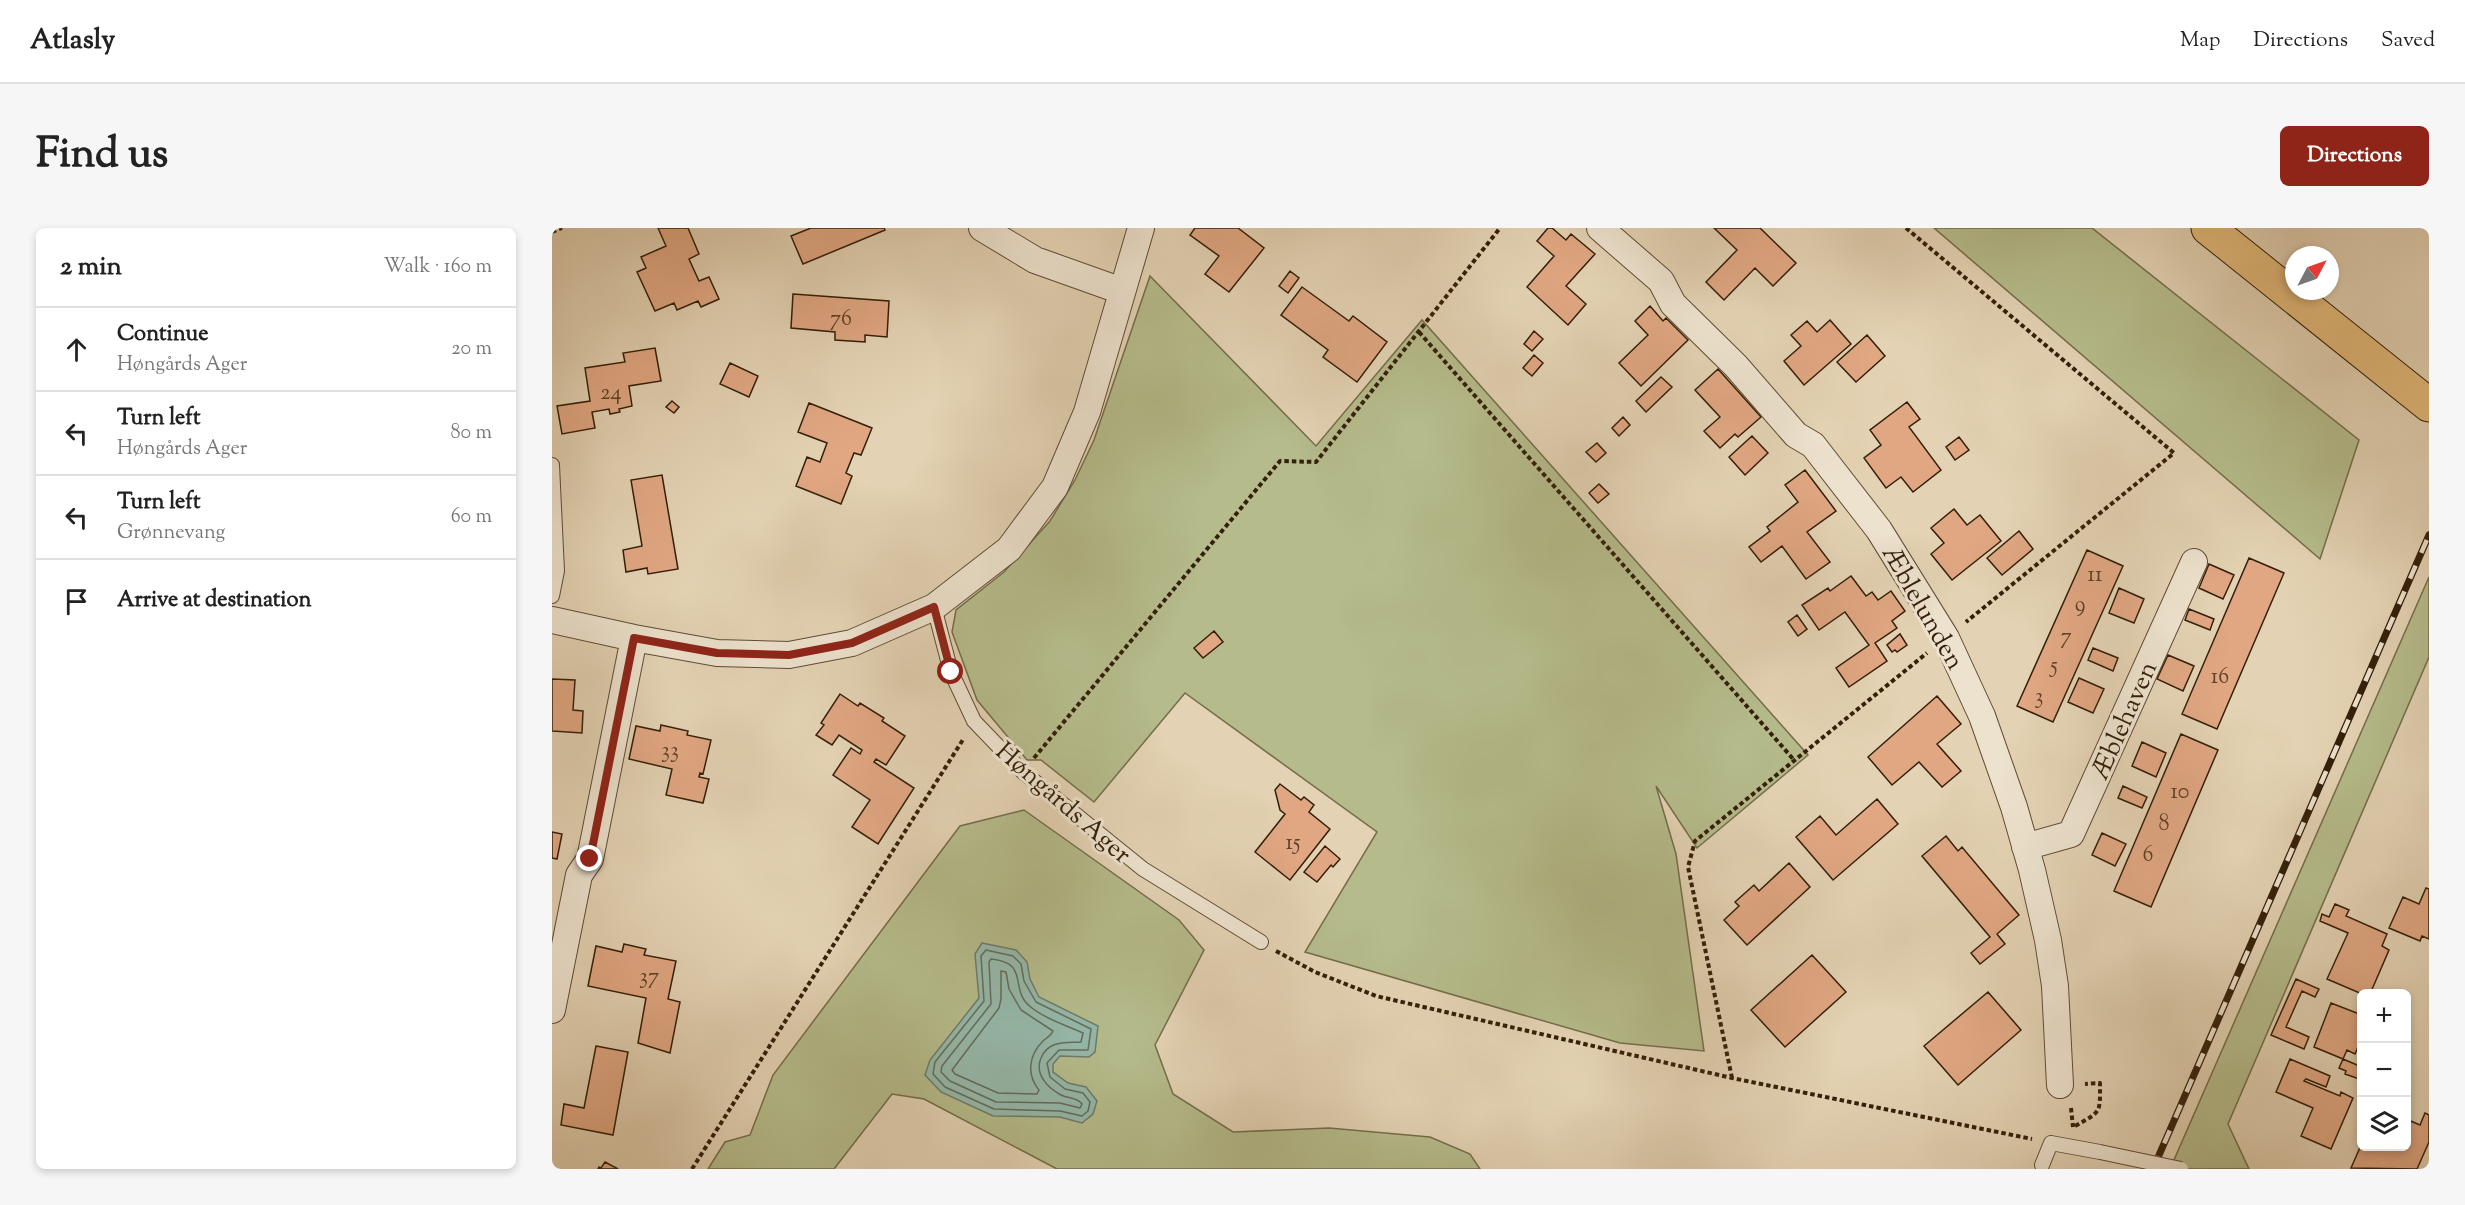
<!DOCTYPE html>
<html lang="en">
<head>
<meta charset="utf-8">
<style>
  :root { --surface:#fff; --page:#f6f6f6; --text:#222; --muted:#767676; --line:#e0e0e0; --accent:#8f2418 }
  body { margin:0; font-family:"Sorts Mill Goudy",serif; background:var(--page); color:var(--text) }
  .controls { position:absolute; right:18px; bottom:18px; display:grid; overflow:hidden; border-radius:9px; box-shadow:0 3px 9px #0003 }
  .controls button { width:54px; height:54px; display:grid; place-items:center; padding:0; border:0; border-bottom:2px solid var(--line); background:var(--surface); color:var(--text); font:30px sans-serif }
  .compass { position:absolute; left:1733px; top:18px; width:54px; height:54px; border-radius:50%; background:var(--surface); box-shadow:0 3px 9px #0003; rotate:49deg }
  .stop { position:absolute; width:18px; height:18px; margin:-14px; border:4px solid #8f2418; border-radius:50%; background:#fff }
  .stop.end { background:#8f2418; border-color:#fff; box-shadow:0 2px 6px #0008 }
  .list { margin:0; padding:0; list-style:none }
  h2 { display:flex; justify-content:space-between; align-items:center; height:78px; margin:0; padding:0 24px; font-size:26px }
  h2 small { font-size:20px; font-weight:400; color:var(--muted) }
  .list li { display:grid; grid-template-columns:39px 1fr auto; gap:18px; align-items:center; box-sizing:border-box; height:84px; padding:0 24px; border-top:2px solid var(--line) }
  .list b { display:block; font-size:22px; white-space:nowrap }
  .list p { margin:0; font-size:20px; white-space:nowrap; color:var(--muted) }
  .list em { font-size:20px; font-style:normal; color:var(--muted) }
  .icon { flex:none; width:33px; height:33px; fill:none; stroke:currentColor; stroke-width:2; stroke-linecap:round; stroke-linejoin:round }
  .map { position:relative; flex:none; width:1877px; height:941px; overflow:hidden; border-radius:9px }
  header { display:flex; align-items:center; gap:36px; box-sizing:border-box; height:84px; padding:0 30px; background:var(--surface); border-bottom:2px solid var(--line) }
  header strong { font-size:28px }
  nav { display:flex; gap:33px; margin-inline-start:auto; font-size:21px }
  .intro { display:flex; align-items:center; justify-content:space-between; box-sizing:border-box; height:144px; padding:0 36px }
  h1 { margin:0; font-size:42px }
  .button { padding:15px 27px; border-radius:9px; background:var(--accent); color:#fff; font-size:21px; font-weight:700 }
  main { display:flex; gap:36px; padding:0 36px }
  aside { flex:1; background:var(--surface); border-radius:9px; box-shadow:0 3px 9px #0003 }
  .map>svg:first-child { display:block }
  .green { fill:#b5bb8b; stroke:#746d4a; stroke-width:1.5 }
  .water { fill:#95b8aa; stroke:#6e7b6a; stroke-width:1.5 }
  .lines { fill:none; stroke-linecap:round; stroke-linejoin:round }
  .shore { stroke:#646c5a; stroke-width:1.5 }
  .building { fill:#e0a782; stroke:#341f09; stroke-width:1.5 }
  .lane-casing { stroke:#604c34; stroke-width:16 }
  .street-casing { stroke:#604c34; stroke-width:28 }
  .primary-casing { stroke:#341f09; stroke-width:35 }
  .path { stroke:#341f09; stroke-width:4; stroke-dasharray:4.5 3; stroke-linecap:butt }
  .lane { stroke:#ede2ce; stroke-width:14 }
  .street { stroke:#ede2ce; stroke-width:26 }
  .primary { stroke:#e2b97a; stroke-width:33 }
  .rail-casing { stroke:#341f09; stroke-width:7 }
  .rail { stroke:#ede2ce; stroke-width:4.5; stroke-dasharray:14; stroke-linecap:butt }
  .lane-bridge-casing { stroke:#604c34; stroke-width:16; stroke-linecap:butt }
  .lane-bridge { stroke:#ede2ce; stroke-width:14 }
  .route { stroke:#8f2418; stroke-width:8 }
  .labels { text-anchor:middle; stroke-width:6; stroke-linejoin:round; paint-order:stroke }
  .number-label { font-size:22px; fill:#5f4127 }
  .street-label { font-size:26px; fill:#341f09; stroke:#ede2ce }
</style>
</head>
<body>
<header>
<strong>Atlasly</strong>
<nav><a>Map</a><a>Directions</a><a>Saved</a></nav>
</header>
<div class="intro"><h1>Find us</h1><a class="button">Directions</a></div>
<main>
<aside>
<h2>2 min<small>Walk · 160 m</small></h2>
<ul class="list">
<li><svg class="icon" aria-label="ahead" viewBox="0 0 24 24"><path d="M12 20V5M6 11l6-6 6 6"/></svg><div><b>Continue</b><p>Høngårds Ager</p></div><em>20 m</em></li>
<li><svg class="icon" aria-label="left" viewBox="0 0 24 24"><path d="M17 20v-9H6M10 6l-5 5 5 5"/></svg><div><b>Turn left</b><p>Høngårds Ager</p></div><em>80 m</em></li>
<li><svg class="icon" aria-label="left" viewBox="0 0 24 24"><path d="M17 20v-9H6M10 6l-5 5 5 5"/></svg><div><b>Turn left</b><p>Grønnevang</p></div><em>60 m</em></li>
<li><svg class="icon" aria-label="arrive" viewBox="0 0 24 24"><path d="M6 21V4h12l-3 4 3 4H6"/></svg><div><b>Arrive at destination</b></div></li>
</ul>
</aside>
<div class="map">
<svg width="1877" height="941" viewBox="0 0 1877 941">
  <rect width="100%" height="100%" fill="#e3d2b3"/>
  <filter id="stains"><feTurbulence type="fractalNoise" baseFrequency=".00333" numOctaves="4"/><feColorMatrix values="0 0 0 0 .2 0 0 0 0 .09 0 0 0 0 .02 0 0 0 .5 -.17"/></filter>
  <radialGradient id="worn" r=".72"><stop offset=".6" stop-color="#630" stop-opacity="0"/><stop offset="1" stop-color="#630" stop-opacity=".3"/></radialGradient>
  <path class="green" d="M 1382,0 L 1540,0 L 1807,212 L 1768,331 Z
    M 598,48 L 764,218 L 870,92 L 1256,527 L 1145,620 L 1104,558 L 1124,626 L 1152,823 L 1068,815 L 753,724 L 825,604 L 633,465 L 542,574 L 489,532 L 475,532 L 425,472 L 400,404 L 404,382 L 452,344 L 498,293 L 523,252 L 542,212 Z
    M 1877,349 L 1877,429 L 1676,896 L 1697,941 L 1618,941 Z
    M 472,582 L 627,692 L 652,722 L 603,817 L 621,866 L 681,904 L 777,900 L 878,909 L 918,926 L 928,941 L 505,941 L 372,871 L 340,866 L 282,941 L 156,941 L 173,914 L 198,907 L 221,847 L 408,598 Z"/>
  <path class="water" d="M 430,715 L 464,722 L 475,734 L 478,751 L 487,769 L 546,798 L 543,824 L 537,829 L 508,828 L 501,836 L 501,844 L 516,855 L 534,859 L 545,873 L 541,886 L 530,895 L 508,889 L 441,888 L 389,864 L 373,847 L 378,832 L 427,770 L 423,726 Z"/>
  <g class="lines">
    <path class="shore" d="M 434,722 L 461,728 L 469,736 L 472,753 L 484,774 L 539,801 L 536,822 L 507,822 L 495,835 L 498,849 L 513,861 L 531,865 L 538,874 L 536,883 L 530,888 L 508,883 L 442,881 L 393,859 L 381,846 L 383,834 L 432,773 L 429,728 Z
      M 439,731 C 480,735 455,762 480,780 C 495,792 514,797 531,805 L 529,814 C 513,815 497,812 489,830 C 482,846 496,860 509,867 C 517,871 525,869 530,876 L 528,880 L 508,875 L 444,874 L 398,853 L 389,844 L 390,838 L 439,776 L 437,734 Z
      M 449,743 L 454,744 L 457,761 L 469,782 L 501,803 C 499,808 495,809 491,813 C 477,827 474,846 487,862 L 485,866 L 446,865 L 403,846 L 400,842 L 447,780 L 449,771 Z"/>
  </g>
  <path class="building" d="M 106,0 L 136,0 L 147,26 L 137,31 L 147,53 L 157,49 L 167,71 L 149,79 L 146,73 L 125,82 L 122,75 L 103,83 L 85,44 L 94,40 L 89,29 L 114,18 Z
    M 259,0 L 332,0 L 333,2 L 251,36 L 239,8 Z
    M 643,0 L 686,0 L 712,20 L 677,64 L 653,46 L 667,28 L 638,7 Z
    M 996,0 L 1000,0 L 1014,12 L 1019,6 L 1043,26 L 1014,58 L 1034,76 L 1016,97 L 975,59 L 1002,28 L 985,13 Z
    M 1162,0 L 1208,0 L 1244,35 L 1221,58 L 1203,40 L 1172,72 L 1154,54 L 1185,22 Z
    M 738,43 L 747,50 L 736,65 L 727,58 Z
    M 750,59 L 797,93 L 801,88 L 835,114 L 805,154 L 771,129 L 776,122 L 729,87 Z
    M 241,66 L 337,73 L 335,109 L 313,107 L 313,114 L 283,112 L 283,104 L 239,100 Z
    M 1098,78 L 1111,93 L 1114,90 L 1136,112 L 1089,158 L 1067,135 L 1096,107 L 1083,93 Z
    M 1278,92 L 1299,116 L 1252,157 L 1232,133 L 1249,118 L 1239,107 L 1255,93 L 1265,104 Z
    M 982,103 L 991,111 L 980,123 L 972,116 Z
    M 1315,107 L 1333,128 L 1304,154 L 1285,134 Z
    M 103,120 L 109,153 L 77,158 L 80,178 L 67,181 L 68,184 L 58,186 L 57,181 L 40,184 L 43,200 L 10,206 L 5,178 L 38,173 L 33,140 L 73,134 L 71,125 Z
    M 982,127 L 991,135 L 980,148 L 971,140 Z
    M 178,135 L 206,148 L 197,169 L 168,156 Z
    M 1166,141 L 1209,189 L 1186,209 L 1183,206 L 1168,220 L 1152,203 L 1168,189 L 1143,162 Z
    M 1109,149 L 1120,159 L 1094,184 L 1084,173 Z
    M 120,173 L 127,179 L 122,185 L 114,179 Z
    M 1355,174 L 1368,191 L 1357,199 L 1389,242 L 1361,264 L 1349,249 L 1334,260 L 1312,230 L 1329,217 L 1318,202 Z
    M 257,175 L 320,200 L 309,227 L 302,225 L 294,245 L 300,248 L 289,276 L 244,258 L 255,229 L 268,234 L 275,215 L 246,204 Z
    M 1071,189 L 1078,197 L 1067,208 L 1060,200 Z
    M 1200,208 L 1216,225 L 1193,247 L 1177,229 Z
    M 1407,209 L 1417,222 L 1403,232 L 1394,219 Z
    M 1045,215 L 1054,225 L 1044,234 L 1034,224 Z
    M 1253,242 L 1284,283 L 1255,304 L 1278,334 L 1254,351 L 1230,318 L 1209,334 L 1197,319 L 1218,303 L 1215,299 L 1246,274 L 1233,257 Z
    M 110,247 L 126,341 L 96,346 L 95,340 L 74,344 L 71,322 L 90,318 L 79,252 Z
    M 1047,256 L 1057,266 L 1046,275 L 1037,265 Z
    M 1402,281 L 1415,297 L 1428,287 L 1449,313 L 1400,352 L 1379,326 L 1392,315 L 1379,300 Z
    M 1467,303 L 1481,321 L 1450,347 L 1435,330 Z
    M 1535,322 L 1571,338 L 1501,494 L 1465,478 Z
    M 1697,330 L 1732,345 L 1665,501 L 1630,486 Z
    M 1657,336 L 1682,347 L 1671,371 L 1647,360 Z
    M 1299,348 L 1314,368 L 1320,364 L 1326,372 L 1339,363 L 1353,383 L 1340,393 L 1345,400 L 1323,415 L 1335,433 L 1297,459 L 1284,440 L 1317,417 L 1293,384 L 1267,402 L 1250,377 L 1276,360 L 1278,363 Z
    M 1567,360 L 1592,371 L 1582,395 L 1557,385 Z
    M 1637,381 L 1662,391 L 1658,402 L 1633,392 Z
    M 1245,387 L 1255,401 L 1246,408 L 1236,394 Z
    M 662,403 L 671,414 L 651,430 L 642,420 Z
    M 1348,406 L 1355,417 L 1345,424 L 1343,422 L 1340,424 L 1335,417 Z
    M 1541,420 L 1566,430 L 1561,443 L 1536,432 Z
    M 1616,427 L 1642,438 L 1631,463 L 1605,451 Z
    M 1527,450 L 1552,461 L 1541,485 L 1516,474 Z
    M 0,451 L 23,452 L 21,482 L 31,483 L 30,505 L 0,503 Z
    M 288,466 L 306,478 L 308,475 L 332,490 L 330,493 L 353,508 L 334,537 L 324,531 L 322,534 L 362,560 L 326,616 L 300,599 L 318,572 L 281,547 L 299,520 L 308,526 L 310,522 L 287,507 L 280,517 L 264,507 L 272,497 L 269,495 Z
    M 1385,468 L 1409,496 L 1385,516 L 1409,543 L 1390,559 L 1367,534 L 1340,557 L 1316,529 Z
    M 109,497 L 136,503 L 135,507 L 159,512 L 151,546 L 148,545 L 147,549 L 157,551 L 151,575 L 114,567 L 120,541 L 77,531 L 84,498 L 108,503 Z
    M 1629,506 L 1666,522 L 1599,679 L 1562,663 Z
    M 1590,514 L 1614,525 L 1604,549 L 1580,538 Z
    M 728,556 L 749,572 L 752,569 L 762,577 L 757,584 L 778,601 L 738,652 L 703,624 L 733,586 L 728,582 L 723,562 Z
    M 1571,558 L 1595,569 L 1590,580 L 1566,570 Z
    M 1325,571 L 1346,596 L 1281,652 L 1244,609 L 1268,588 L 1284,607 Z
    M 0,604 L 10,606 L 5,631 L 0,630 Z
    M 1550,605 L 1574,616 L 1563,638 L 1540,627 Z
    M 1394,608 L 1406,623 L 1410,619 L 1467,687 L 1445,706 L 1453,716 L 1428,736 L 1419,725 L 1438,709 L 1370,628 Z
    M 773,618 L 788,631 L 781,639 L 779,637 L 765,654 L 752,644 Z
    M 1237,635 L 1258,659 L 1195,717 L 1172,692 L 1187,678 L 1183,674 L 1202,657 L 1207,663 Z
    M 1874,660 L 1877,661 L 1877,711 L 1870,708 L 1868,713 L 1837,700 L 1851,669 L 1867,676 Z
    M 1783,676 L 1797,682 L 1794,688 L 1835,706 L 1830,718 L 1837,722 L 1818,766 L 1810,766 L 1775,751 L 1796,705 L 1768,693 L 1770,686 L 1777,689 Z
    M 72,716 L 94,721 L 92,727 L 124,733 L 116,771 L 128,774 L 118,825 L 86,815 L 94,770 L 36,758 L 44,718 L 70,724 Z
    M 1260,727 L 1294,764 L 1233,819 L 1199,782 Z
    M 1744,751 L 1767,761 L 1763,769 L 1750,763 L 1734,799 L 1757,809 L 1752,821 L 1719,807 Z
    M 1436,764 L 1469,802 L 1406,857 L 1372,818 Z
    M 1779,775 L 1810,787 L 1810,810 L 1803,826 L 1795,822 L 1791,831 L 1810,839 L 1810,852 L 1793,846 L 1794,843 L 1787,840 L 1791,831 L 1762,819 Z
    M 44,818 L 76,824 L 61,907 L 9,897 L 12,876 L 32,880 Z
    M 1738,831 L 1778,848 L 1774,859 L 1754,851 L 1752,853 L 1788,868 L 1789,864 L 1801,870 L 1779,921 L 1749,908 L 1761,880 L 1724,864 Z
    M 1873,885 L 1877,887 L 1877,914 L 1865,941 L 1799,940 L 1810,915 L 1810,918 L 1821,920 L 1854,918 L 1854,891 L 1868,897 Z
    M 53,934 L 66,941 L 46,941 L 47,939 L 49,940 Z"/>
  <g class="lines">
    <defs>
      <path id="lane" d="M 0,237 L 5,343 L 0,368
        M 382,379 L 399,444 L 422,493 L 471,544 L 591,641 L 709,714
        M 1490,937 L 1499,915 L 1548,924"/>
      <path id="street" d="M 430,0 L 483,32 L 570,63
        M 1048,0 L 1109,53 L 1121,76 L 1184,138 L 1244,207 L 1261,217 L 1327,302 L 1394,410 L 1430,488 L 1462,579 L 1480,642 L 1496,712 L 1503,758 L 1508,857
        M 0,392 L 82,410 L 165,425 L 237,427 L 300,415 L 382,379 L 457,321 L 503,259 L 535,184 L 589,0
        M 1473,619 L 1519,606 L 1642,334
        M 0,782 L 27,647 L 38,631 L 82,410"/>
      <path id="primary" d="M 1656,0 L 1877,177"/>
    </defs>
    <use href="#lane" class="lane-casing"/>
    <use href="#street" class="street-casing"/>
    <use href="#primary" class="primary-casing"/>
    <path class="path" d="M 1354,0 L 1622,225 L 1414,394
      M 0,4 L 10,0
      M 867,104 L 1242,532
      M 482,530 L 728,233 L 764,234 L 948,0
      M 724,723 L 763,744 L 824,768 L 1180,850 L 1480,911
      M 1180,850 L 1136,639 L 1143,613 L 1375,425
      M 1519,880 L 1521,899
      M 1523,898 C 1550,883 1548,885 1548,855 L 1533,856
      M 140,941 L 412,510"/>
    <use href="#lane" class="lane"/>
    <use href="#street" class="street"/>
    <use href="#primary" class="primary"/>
    <defs>
      <path id="rail" d="M 1601,941 L 1877,307"/>
    </defs>
    <use href="#rail" class="rail-casing"/>
    <use href="#rail" class="rail"/>
    <defs>
      <path id="lane-bridge" d="M 1548,924 L 1629,941"/>
    </defs>
    <use href="#lane-bridge" class="lane-bridge-casing"/>
    <use href="#lane-bridge" class="lane-bridge"/>
  </g>
  <g class="lines">
    <path class="route" d="M 38,631 L 82,410 L 165,425 L 237,427 L 300,415 L 382,379 L 399,444"/>
  </g>
  <g class="labels">
    <g class="number-label">
      <text x="289" y="97">76</text>
      <text x="59" y="171">24</text>
      <text x="1543" y="353">11</text>
      <text x="1528" y="383">9</text>
      <text x="1514" y="415">7</text>
      <text x="1502" y="444">5</text>
      <text x="1668" y="455">16</text>
      <text x="1487" y="475">3</text>
      <text x="118" y="529">33</text>
      <text x="1628" y="570">10</text>
      <text x="1612" y="602">8</text>
      <text x="741" y="621">15</text>
      <text x="1596" y="633">6</text>
      <text x="97" y="755">37</text>
    </g>
    <g class="street-label">
      <text transform="translate(1372 379) rotate(60)" y="9">Æblelunden</text>
      <text transform="translate(1571 492) rotate(-66)" y="9">Æblehaven</text>
      <text transform="translate(512 574) rotate(41)" y="9">Høngårds Ager</text>
    </g>
  </g>
  <rect width="100%" height="100%" filter="url(#stains)"/>
  <rect width="100%" height="100%" fill="url(#worn)"/>
</svg>
<div class="controls">
<button>+</button>
<button>−</button>
<button><svg class="icon" aria-label="layers" viewBox="0 0 24 24"><path d="M12 4l9 5-9 5-9-5zM3 14l9 5 9-5"/></svg></button>
</div>
<svg class="compass" viewBox="-18 -18 36 36"><path d="M0-13l5 13h-10z" fill="#e53935"/><path d="M0 13l5-13h-10z" fill="#767676"/></svg>
<div class="stop" style="left:399px;top:444px"></div>
<div class="stop end" style="left:38px;top:631px"></div>
</div>
</main>
</body>
</html>
